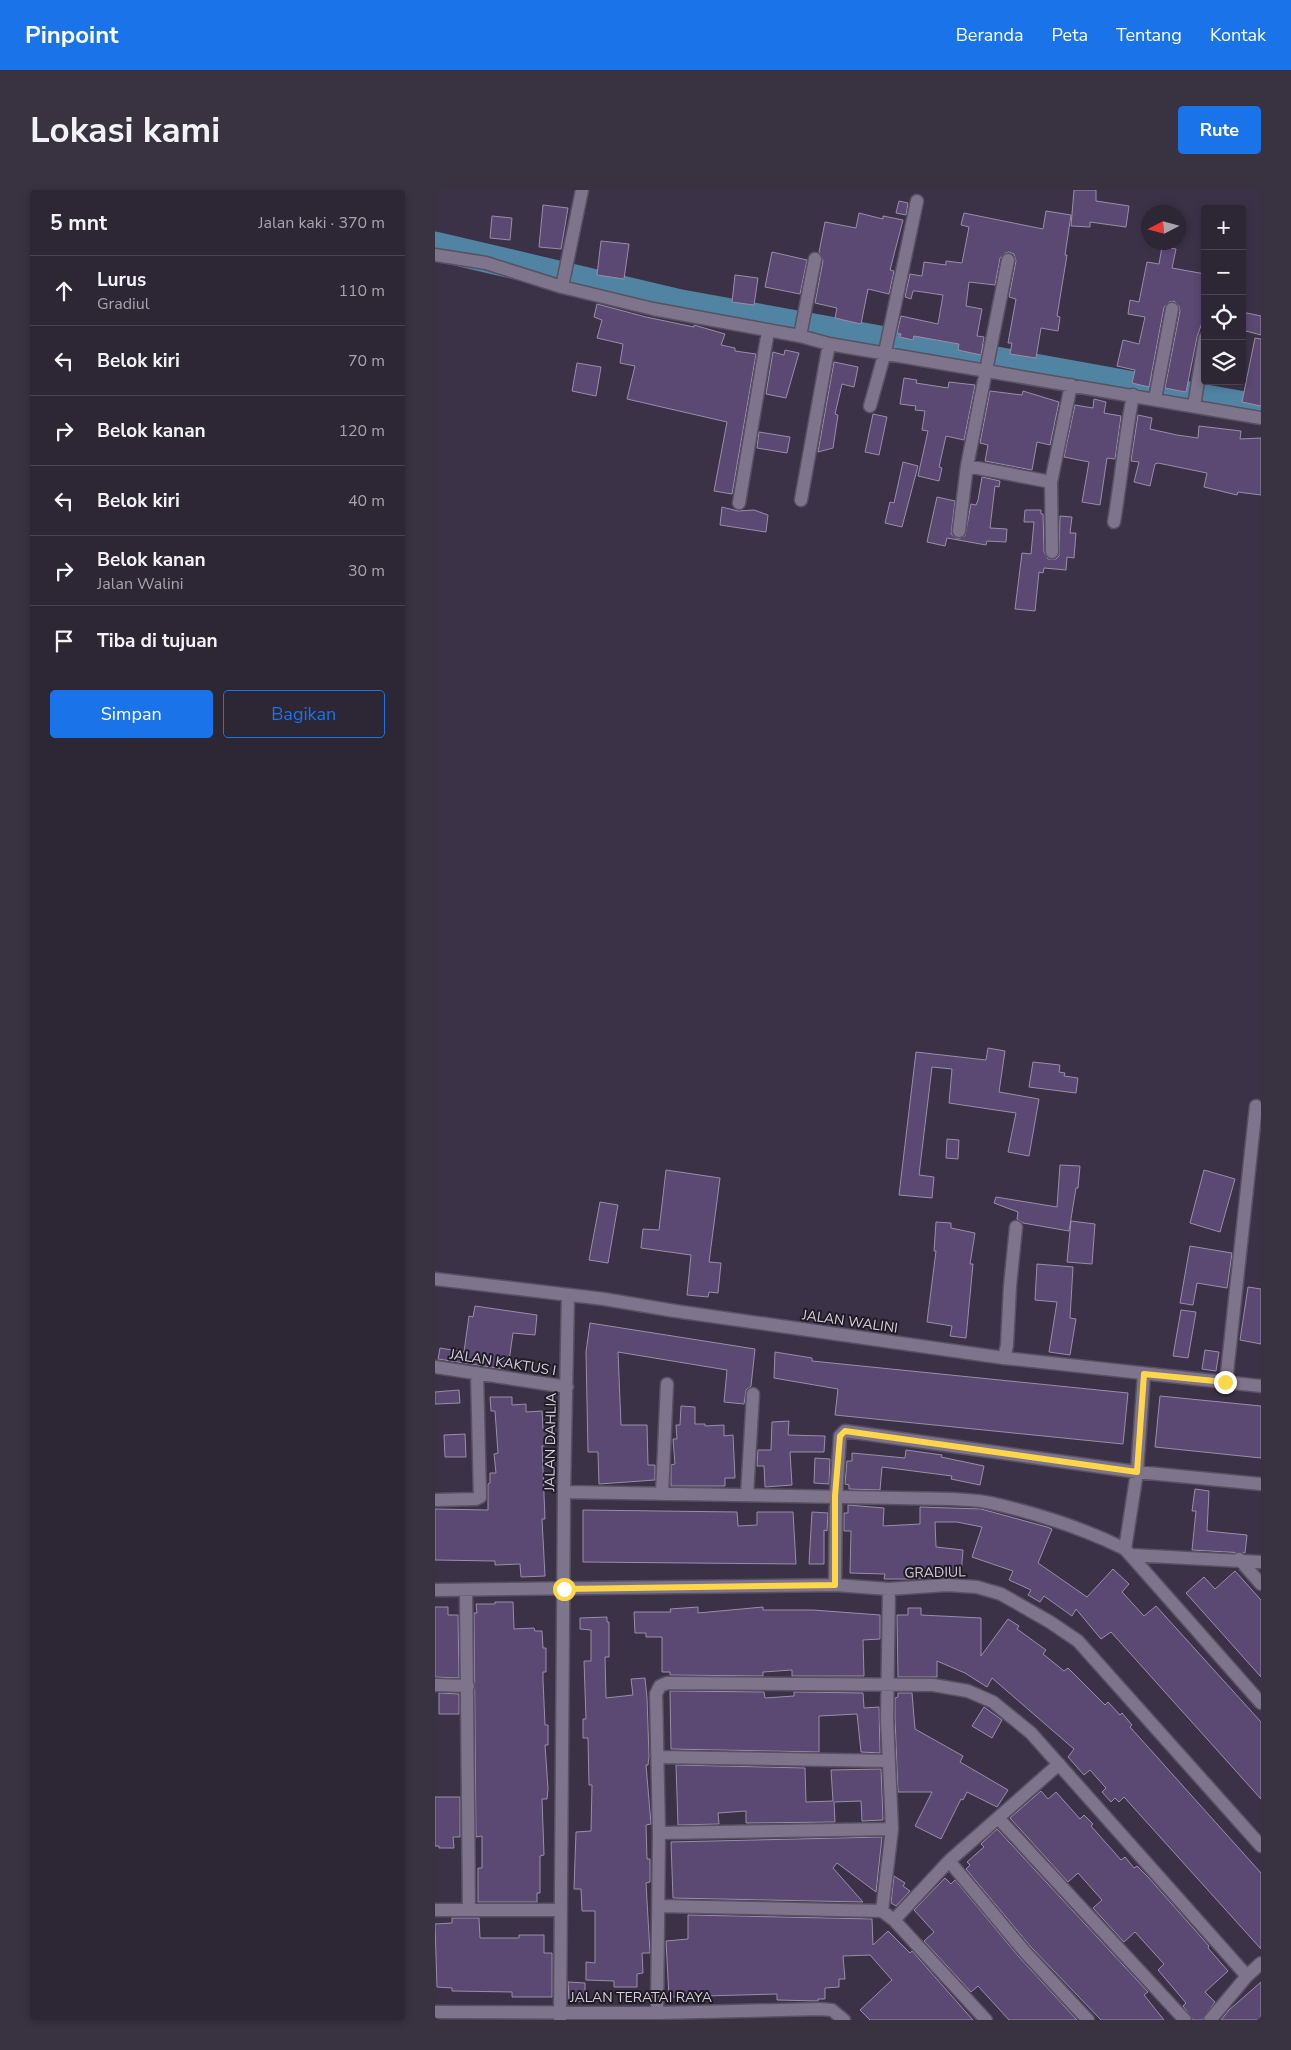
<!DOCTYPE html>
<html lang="id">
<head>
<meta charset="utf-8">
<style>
  :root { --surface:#2c2635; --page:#383241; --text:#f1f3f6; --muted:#a6a5ad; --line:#484350; --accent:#1a73e8 }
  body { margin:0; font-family:"Nunito Sans",sans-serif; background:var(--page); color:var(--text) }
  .controls { position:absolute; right:15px; top:15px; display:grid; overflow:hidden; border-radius:5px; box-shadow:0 2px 8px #0003 }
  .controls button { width:45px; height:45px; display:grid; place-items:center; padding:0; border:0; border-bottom:1px solid var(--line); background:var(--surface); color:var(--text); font:25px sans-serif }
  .compass { position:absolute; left:706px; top:15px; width:45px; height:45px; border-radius:50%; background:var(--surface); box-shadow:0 2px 8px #0003; rotate:264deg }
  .stop { position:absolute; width:15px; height:15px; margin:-11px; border:4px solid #ffd54a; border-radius:50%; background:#fff }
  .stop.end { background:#ffd54a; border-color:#fff; box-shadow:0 1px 5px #0008 }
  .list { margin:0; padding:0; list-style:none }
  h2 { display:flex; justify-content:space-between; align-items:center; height:65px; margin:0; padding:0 20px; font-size:21px }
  h2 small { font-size:16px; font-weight:400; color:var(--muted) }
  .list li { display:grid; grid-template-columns:32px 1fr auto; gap:15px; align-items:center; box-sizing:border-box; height:70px; padding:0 20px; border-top:1px solid var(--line) }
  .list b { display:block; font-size:19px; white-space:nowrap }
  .list p { margin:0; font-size:16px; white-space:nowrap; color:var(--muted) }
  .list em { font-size:16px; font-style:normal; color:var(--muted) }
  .actions { display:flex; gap:10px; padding:15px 20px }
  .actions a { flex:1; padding:11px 0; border:1px solid var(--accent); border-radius:5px; text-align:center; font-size:18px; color:var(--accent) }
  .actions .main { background:var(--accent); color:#fff }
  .icon { flex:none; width:28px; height:28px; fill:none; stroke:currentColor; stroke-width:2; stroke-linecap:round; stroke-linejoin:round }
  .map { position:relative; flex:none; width:826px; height:1830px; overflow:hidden; border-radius:5px }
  header { display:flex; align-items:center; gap:30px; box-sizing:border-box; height:70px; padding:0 25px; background:var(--accent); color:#fff }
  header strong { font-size:24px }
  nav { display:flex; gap:28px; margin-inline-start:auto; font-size:18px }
  .intro { display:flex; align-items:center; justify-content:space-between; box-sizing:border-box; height:120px; padding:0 30px }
  h1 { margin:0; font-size:35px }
  .button { padding:12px 22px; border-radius:5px; background:var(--accent); color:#fff; font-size:18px; font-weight:700 }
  main { display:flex; gap:30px; padding:0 30px }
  aside { flex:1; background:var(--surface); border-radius:5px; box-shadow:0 2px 8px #0003 }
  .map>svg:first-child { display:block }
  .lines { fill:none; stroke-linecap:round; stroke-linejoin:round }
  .river { stroke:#5184a3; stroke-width:29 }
  .building { fill:#5b4873; stroke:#998ea7 }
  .minor-casing { stroke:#585162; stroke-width:15 }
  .tertiary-casing { stroke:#585162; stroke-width:15 }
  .minor { stroke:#7e748c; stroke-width:12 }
  .tertiary { stroke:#7e748c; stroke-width:12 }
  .route { stroke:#ffd54a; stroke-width:6 }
  .labels { text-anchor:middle; stroke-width:4; stroke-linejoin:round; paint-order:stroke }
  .street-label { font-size:14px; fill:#d7d1df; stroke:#201c26 }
</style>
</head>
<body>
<header>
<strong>Pinpoint</strong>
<nav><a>Beranda</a><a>Peta</a><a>Tentang</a><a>Kontak</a></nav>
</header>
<div class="intro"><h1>Lokasi kami</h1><a class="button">Rute</a></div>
<main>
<aside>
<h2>5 mnt<small>Jalan kaki · 370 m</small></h2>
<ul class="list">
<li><svg class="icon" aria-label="ahead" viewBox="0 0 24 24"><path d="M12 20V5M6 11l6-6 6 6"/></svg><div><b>Lurus</b><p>Gradiul</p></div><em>110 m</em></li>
<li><svg class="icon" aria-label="left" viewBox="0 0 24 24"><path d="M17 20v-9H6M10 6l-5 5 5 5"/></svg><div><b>Belok kiri</b></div><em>70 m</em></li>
<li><svg class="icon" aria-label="right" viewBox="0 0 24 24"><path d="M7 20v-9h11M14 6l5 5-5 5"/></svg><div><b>Belok kanan</b></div><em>120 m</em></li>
<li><svg class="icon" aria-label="left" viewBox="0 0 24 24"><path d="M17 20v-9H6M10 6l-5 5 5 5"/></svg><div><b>Belok kiri</b></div><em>40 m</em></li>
<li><svg class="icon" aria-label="right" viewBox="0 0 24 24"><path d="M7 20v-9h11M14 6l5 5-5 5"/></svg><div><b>Belok kanan</b><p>Jalan Walini</p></div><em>30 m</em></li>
<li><svg class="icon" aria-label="arrive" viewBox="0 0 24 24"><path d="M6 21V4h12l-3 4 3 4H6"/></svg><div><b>Tiba di tujuan</b></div></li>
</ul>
<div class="actions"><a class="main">Simpan</a><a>Bagikan</a></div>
</aside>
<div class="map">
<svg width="826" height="1830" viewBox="0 0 826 1830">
  <rect width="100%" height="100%" fill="#3b3247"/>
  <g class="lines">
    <path class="river" d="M 0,56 L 246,114 L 826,219"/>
  </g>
  <path class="building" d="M 639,0 L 661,0 L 661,11 L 694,16 L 691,37 L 655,32 L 655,37 L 636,36 Z
    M 464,11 L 473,13 L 471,25 L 461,23 Z
    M 108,15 L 133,18 L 126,59 L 104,57 Z
    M 611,21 L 636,25 L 630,65 L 632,65 L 622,126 L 625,127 L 623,141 L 606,138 L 601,168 L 575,164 L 577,153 L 573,153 L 581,109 L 574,107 L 581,71 L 579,64 L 574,62 L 570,63 L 565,68 L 560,95 L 534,92 L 531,116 L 547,119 L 542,146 L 549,147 L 546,165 L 523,160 L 524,154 L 479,146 L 478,150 L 465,147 L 466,144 L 462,143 L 466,126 L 503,134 L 508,105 L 481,101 L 478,101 L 476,109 L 470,107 L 475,84 L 487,86 L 489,72 L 511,75 L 511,71 L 527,73 L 534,37 L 526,35 L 529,23 L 608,39 Z
    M 424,23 L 448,29 L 448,26 L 468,30 L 455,80 L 459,81 L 454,104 L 433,99 L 426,134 L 400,128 L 402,118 L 380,113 L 388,71 L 384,62 L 390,32 L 421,38 Z
    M 57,26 L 77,28 L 75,50 L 55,48 Z
    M 166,51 L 194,54 L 189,89 L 162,85 Z
    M 727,57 L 741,59 L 737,78 L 770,84 L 770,124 L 762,147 L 751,202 L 730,198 L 745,121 L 744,116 L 739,111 L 734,112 L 729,117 L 714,197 L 697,193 L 700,180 L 682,176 L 688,150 L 704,154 L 710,127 L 693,124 L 695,110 L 704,112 L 712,72 L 724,74 Z
    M 337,62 L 372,70 L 365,104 L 330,97 Z
    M 300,85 L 323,88 L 319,115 L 297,112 Z
    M 162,114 L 211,127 L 259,137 L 259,135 L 290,144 L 286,155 L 300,158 L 300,161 L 321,164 L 297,304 L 279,301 L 292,232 L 192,209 L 200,176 L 185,173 L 188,154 L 162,148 L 167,130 L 159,127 Z
    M 807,122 L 826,126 L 826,145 L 807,140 Z
    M 820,148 L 826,149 L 826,216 L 807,212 Z
    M 350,160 L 364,163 L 351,208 L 331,204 L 338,162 L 349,165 Z
    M 399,172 L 423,177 L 419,197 L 407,194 L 400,224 L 403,225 L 398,258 L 383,262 Z
    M 142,173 L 166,177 L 161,206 L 137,201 Z
    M 469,188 L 482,190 L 481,193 L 513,198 L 514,192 L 540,195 L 529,250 L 511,246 L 504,277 L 507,278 L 504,291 L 483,286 L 493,241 L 487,240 L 490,221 L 480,220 L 481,216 L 465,214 Z
    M 555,201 L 587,205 L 588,201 L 624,212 L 615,255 L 602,252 L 597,280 L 550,271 L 553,255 L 545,253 Z
    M 659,209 L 671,212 L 669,223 L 686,226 L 680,269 L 672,268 L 665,315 L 647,312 L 654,272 L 629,267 L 640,215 L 658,218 Z
    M 438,224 L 452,227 L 444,265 L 430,262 Z
    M 703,225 L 717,228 L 715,239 L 742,245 L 763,248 L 764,236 L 806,241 L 805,249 L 826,248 L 826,305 L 803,302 L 802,305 L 769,297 L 772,283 L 723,273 L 720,274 L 715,296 L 699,292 L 704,272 L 696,271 Z
    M 324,242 L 355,247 L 352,263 L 322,258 Z
    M 468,272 L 483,276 L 467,337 L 450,333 L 455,312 L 459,313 Z
    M 547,287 L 565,291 L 564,297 L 560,296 L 555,338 L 572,339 L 571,352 L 552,351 L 551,355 L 512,348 L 510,356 L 492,352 L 502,307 L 520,311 L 516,344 L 523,349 L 530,346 L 536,314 L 541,315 L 543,310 Z
    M 287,317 L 303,321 L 319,320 L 333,325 L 331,342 L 285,335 Z
    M 590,320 L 606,320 L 606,324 L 608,324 L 609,362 L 613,369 L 621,369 L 624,366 L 625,326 L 637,327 L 635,343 L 641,343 L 639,368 L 632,367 L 631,380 L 609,378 L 608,383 L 604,382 L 600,421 L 580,419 L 587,363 L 596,364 L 599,332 L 589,332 Z
    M 553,858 L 570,861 L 564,902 L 604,909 L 594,966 L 573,962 L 581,923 L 514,913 L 517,879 L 497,877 L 484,985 L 499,987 L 497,1008 L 464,1005 L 481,862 L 551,870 Z
    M 598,872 L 625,875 L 624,882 L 630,883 L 629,886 L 643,888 L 641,903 L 594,897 Z
    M 512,949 L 524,950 L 523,969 L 511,968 Z
    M 625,975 L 645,976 L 643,998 L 641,998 L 634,1041 L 588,1033 L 582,1029 L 583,1022 L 559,1013 L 561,1007 L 622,1017 Z
    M 231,980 L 285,988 L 274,1072 L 286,1073 L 283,1103 L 274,1102 L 273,1107 L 252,1105 L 256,1065 L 206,1058 L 208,1039 L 224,1040 Z
    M 769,980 L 800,989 L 785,1042 L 755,1033 Z
    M 165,1012 L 183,1015 L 173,1073 L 154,1070 Z
    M 636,1031 L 660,1034 L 657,1074 L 632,1072 Z
    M 501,1032 L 516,1033 L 516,1038 L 540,1043 L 535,1074 L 538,1074 L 531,1148 L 515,1146 L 517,1136 L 492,1132 L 501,1061 L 499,1061 Z
    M 755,1056 L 797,1063 L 792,1098 L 762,1093 L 758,1115 L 745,1113 Z
    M 602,1074 L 638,1077 L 635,1128 L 641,1129 L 635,1165 L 614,1162 L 622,1112 L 600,1110 Z
    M 813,1097 L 826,1099 L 826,1154 L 805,1150 Z
    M 40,1116 L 102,1125 L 100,1145 L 78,1143 L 74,1171 L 70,1171 L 69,1179 L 3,1169 L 5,1158 L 29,1162 L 34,1126 L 38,1127 Z
    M 746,1120 L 761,1122 L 753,1168 L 738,1166 Z
    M 155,1133 L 320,1159 L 316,1196 L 311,1200 L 309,1214 L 289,1212 L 292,1180 L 183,1162 L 186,1235 L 212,1235 L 213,1275 L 220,1275 L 220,1290 L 164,1294 L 163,1262 L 153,1262 L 151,1162 Z
    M 770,1160 L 784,1162 L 781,1181 L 767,1179 Z
    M 340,1162 L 377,1168 L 377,1171 L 693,1203 L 688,1254 L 400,1225 L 403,1199 L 339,1188 Z
    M 24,1200 L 25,1213 L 0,1214 L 0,1202 Z
    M 725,1206 L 826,1216 L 826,1268 L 720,1257 Z
    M 55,1207 L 77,1207 L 77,1215 L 91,1214 L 91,1222 L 107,1221 L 108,1239 L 116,1238 L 117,1255 L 107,1256 L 110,1329 L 107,1329 L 110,1386 L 86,1387 L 85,1374 L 60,1375 L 60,1371 L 0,1370 L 0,1319 L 53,1320 L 53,1294 L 55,1293 L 55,1283 L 61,1283 L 59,1264 L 63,1263 L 60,1221 L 56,1221 Z
    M 246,1216 L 260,1217 L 260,1234 L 270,1234 L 270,1236 L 289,1235 L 289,1246 L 298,1245 L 300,1288 L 290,1288 L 290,1296 L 236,1296 L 236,1275 L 240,1274 L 238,1249 L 242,1249 L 241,1235 L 245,1235 Z
    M 354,1231 L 353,1245 L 390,1246 L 389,1262 L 355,1262 L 357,1295 L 330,1297 L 329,1276 L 322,1276 L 323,1260 L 336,1260 L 337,1232 Z
    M 30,1244 L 31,1267 L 10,1267 L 9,1245 Z
    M 471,1260 L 507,1265 L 506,1267 L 549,1276 L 545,1295 L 516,1289 L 517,1286 L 447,1277 L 445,1300 L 414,1299 L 414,1295 L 410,1294 L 412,1271 L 417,1271 L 417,1263 L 470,1268 Z
    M 380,1268 L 395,1269 L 394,1294 L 379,1293 Z
    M 760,1299 L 774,1301 L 772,1341 L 812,1345 L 810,1363 L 757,1360 L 761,1321 L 757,1321 Z
    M 413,1315 L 449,1318 L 448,1336 L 485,1334 L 485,1317 L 546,1319 L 612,1337 L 617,1339 L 603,1373 L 652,1407 L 678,1379 L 694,1394 L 687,1402 L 709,1426 L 721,1416 L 826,1532 L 826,1609 L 676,1442 L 666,1449 L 641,1419 L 637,1426 L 609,1406 L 605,1412 L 593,1405 L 596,1400 L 574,1390 L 578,1381 L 537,1367 L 547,1337 L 522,1332 L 500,1332 L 501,1357 L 528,1360 L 526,1385 L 491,1381 L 491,1388 L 475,1389 L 449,1389 L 450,1384 L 415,1383 L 416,1341 L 409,1341 L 409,1323 L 413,1323 Z
    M 148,1320 L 302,1322 L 303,1336 L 322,1335 L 322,1322 L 358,1322 L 361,1374 L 148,1372 Z
    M 377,1322 L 393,1323 L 392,1341 L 389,1340 L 389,1374 L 374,1374 Z
    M 800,1381 L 826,1410 L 826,1487 L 751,1403 L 769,1387 L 780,1399 Z
    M 60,1412 L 78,1412 L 79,1439 L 99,1438 L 100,1441 L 107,1441 L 108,1458 L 111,1458 L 111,1482 L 108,1482 L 108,1490 L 110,1535 L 113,1535 L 113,1555 L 110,1555 L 113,1599 L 112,1609 L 107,1609 L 109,1665 L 105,1666 L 105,1703 L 102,1703 L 102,1712 L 43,1712 L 43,1678 L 47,1678 L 47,1646 L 41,1647 L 39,1423 L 42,1423 L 41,1414 L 60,1414 Z
    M 0,1417 L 13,1417 L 13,1425 L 23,1425 L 24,1488 L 0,1487 Z
    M 263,1417 L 263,1423 L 328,1417 L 328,1420 L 378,1420 L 445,1425 L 445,1449 L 428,1450 L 429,1486 L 357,1486 L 357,1480 L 328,1482 L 328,1486 L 235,1485 L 235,1482 L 227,1482 L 227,1447 L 211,1447 L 211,1443 L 200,1443 L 199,1422 L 236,1422 L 235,1419 Z
    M 473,1418 L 486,1418 L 486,1425 L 546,1428 L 546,1466 L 573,1429 L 584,1436 L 582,1439 L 611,1460 L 608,1464 L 629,1481 L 633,1478 L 670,1515 L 673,1512 L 685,1525 L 687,1523 L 697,1535 L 695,1537 L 826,1683 L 826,1759 L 689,1607 L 684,1612 L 680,1608 L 676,1612 L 667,1602 L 671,1598 L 655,1580 L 649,1585 L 633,1567 L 639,1559 L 557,1488 L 552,1497 L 530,1483 L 502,1471 L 502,1487 L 463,1487 L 462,1425 L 473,1425 Z
    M 172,1427 L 172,1432 L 174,1432 L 174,1467 L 170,1467 L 171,1508 L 198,1505 L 196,1489 L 210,1488 L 212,1508 L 214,1566 L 213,1575 L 211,1575 L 216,1634 L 211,1635 L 212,1669 L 215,1669 L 215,1692 L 211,1693 L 215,1763 L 207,1763 L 208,1783 L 202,1784 L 202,1797 L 179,1797 L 179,1791 L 151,1790 L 151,1772 L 160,1773 L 160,1721 L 147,1721 L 146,1699 L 139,1699 L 141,1642 L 156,1641 L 157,1595 L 154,1595 L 153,1548 L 148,1548 L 148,1529 L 151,1529 L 149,1471 L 156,1471 L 156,1440 L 145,1439 L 145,1428 Z
    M 235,1501 L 329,1502 L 330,1508 L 359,1506 L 359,1502 L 428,1503 L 429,1518 L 444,1517 L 445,1563 L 426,1562 L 422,1524 L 384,1526 L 384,1562 L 236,1559 Z
    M 4,1503 L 24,1504 L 24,1524 L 4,1524 Z
    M 463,1503 L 477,1503 L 480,1539 L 528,1566 L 525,1572 L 573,1600 L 562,1617 L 532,1602 L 528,1610 L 526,1609 L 506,1649 L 480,1636 L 497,1602 L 463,1602 L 460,1529 L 460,1508 L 463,1507 Z
    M 549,1517 L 567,1530 L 557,1548 L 537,1536 Z
    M 241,1575 L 370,1578 L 371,1612 L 398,1611 L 396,1580 L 446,1579 L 448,1630 L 427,1631 L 426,1611 L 399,1612 L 400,1632 L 311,1633 L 311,1621 L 283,1623 L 284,1634 L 243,1635 Z
    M 606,1601 L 613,1609 L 621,1602 L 645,1629 L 649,1625 L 658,1634 L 656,1636 L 686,1670 L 690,1667 L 699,1678 L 702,1676 L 713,1687 L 774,1756 L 773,1758 L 793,1781 L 770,1802 L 780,1812 L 767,1830 L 758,1830 L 748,1816 L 751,1813 L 723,1780 L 729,1774 L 700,1742 L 689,1752 L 658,1718 L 667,1710 L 643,1683 L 633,1692 L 575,1628 Z
    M 0,1607 L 25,1607 L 25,1647 L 18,1647 L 19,1658 L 4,1658 L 4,1656 L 0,1656 Z
    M 562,1639 L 713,1802 L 709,1805 L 729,1830 L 666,1830 L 596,1757 L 531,1679 L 535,1675 L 532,1672 L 549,1657 L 546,1654 Z
    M 447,1647 L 441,1702 L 402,1673 L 398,1678 L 428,1712 L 238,1708 L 236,1652 Z
    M 459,1686 L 470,1693 L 468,1696 L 475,1701 L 461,1716 L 456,1713 Z
    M 510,1688 L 516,1694 L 520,1690 L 584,1767 L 642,1830 L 574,1830 L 543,1796 L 536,1802 L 489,1751 L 499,1742 L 479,1720 Z
    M 253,1725 L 437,1729 L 438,1755 L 453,1741 L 475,1763 L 477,1761 L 538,1830 L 435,1830 L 425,1820 L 457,1790 L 435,1765 L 408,1766 L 410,1789 L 404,1789 L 404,1797 L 390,1798 L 390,1809 L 383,1809 L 383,1811 L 342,1810 L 342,1804 L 234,1807 L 231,1751 L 253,1749 Z
    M 17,1728 L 44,1728 L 45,1748 L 84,1748 L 84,1745 L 109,1745 L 109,1763 L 117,1763 L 117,1807 L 77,1807 L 77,1802 L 17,1801 L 17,1798 L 2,1797 L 0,1734 L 17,1733 Z
    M 133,1792 L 150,1793 L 150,1811 L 134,1811 Z
    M 826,1792 L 826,1830 L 786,1830 L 794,1820 Z"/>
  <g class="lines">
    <defs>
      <path id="minor" d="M 0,65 L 51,73 L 127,97 L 218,119 L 365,146 L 394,154 L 826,228
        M 127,97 L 147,0
        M 365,146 L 380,69
        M 720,209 L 737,119
        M 435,216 L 450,162 L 482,11
        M 759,216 L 770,148
        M 532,276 L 616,292
        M 366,310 L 394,154
        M 304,313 L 333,141
        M 679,332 C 686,289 690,247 698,205
        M 524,341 L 532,276 L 573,70
        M 617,362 L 616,292 L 636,195
        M 569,1168 L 572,1155 L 575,1096 L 581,1037
        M 0,1177 L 132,1197
        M 791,1192 L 821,916
        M 129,1302 L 517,1309 C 530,1310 544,1310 556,1313 C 600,1323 650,1339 690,1359 L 826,1513
        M 227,1304 L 232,1194
        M 312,1305 L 318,1204
        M 0,1310 L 41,1309 L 45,1307 L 42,1183
        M 690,1359 L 702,1282 L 709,1184
        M 696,1365 L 826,1372
        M 804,1369 L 826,1394
        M 400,1395 L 401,1306 L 405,1246 L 410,1241 L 702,1282 L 826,1294
        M 0,1400 L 400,1395 L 454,1399 L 512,1395 L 542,1397 L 566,1404 L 615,1432 L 643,1451 L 826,1656
        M 31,1401 L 34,1720
        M 0,1495 L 33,1496
        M 223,1567 L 454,1571
        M 564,1629 L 750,1830
        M 224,1643 L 457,1639
        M 514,1671 L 590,1762 L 653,1830
        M 223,1716 L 447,1721 L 459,1730 L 551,1830
        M 0,1720 L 126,1720
        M 447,1721 L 457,1639 L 452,1529 L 454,1399
        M 459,1730 L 514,1671 L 624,1574
        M 0,1822 L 222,1823 L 385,1819 L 397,1820 L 409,1830
        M 222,1823 L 224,1643 L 221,1504 L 225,1496 L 232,1493 L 498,1495 L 533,1501 L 558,1512 L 596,1543 L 812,1786
        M 125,1830 L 129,1302 L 133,1106
        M 775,1830 L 812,1786 L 826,1773"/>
      <path id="tertiary" d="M 0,1089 L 169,1109 L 240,1121 L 569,1168 L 826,1196"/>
    </defs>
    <use href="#minor" class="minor-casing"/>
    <use href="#tertiary" class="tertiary-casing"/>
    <use href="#minor" class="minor"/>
    <use href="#tertiary" class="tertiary"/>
  </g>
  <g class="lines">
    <path class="route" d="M 129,1399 L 400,1395 L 400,1306 L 405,1246 L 410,1241 L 702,1282 L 709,1184 L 790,1192"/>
  </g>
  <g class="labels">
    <g class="street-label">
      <text transform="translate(415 1131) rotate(8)" y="5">JALAN WALINI</text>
      <text transform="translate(68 1172) rotate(9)" y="5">JALAN KAKTUS I</text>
      <text transform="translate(115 1252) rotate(-89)" y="5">JALAN DAHLIA</text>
      <text transform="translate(500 1382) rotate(-1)" y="5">GRADIUL</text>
      <text x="206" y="1812">JALAN TERATAI RAYA</text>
    </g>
  </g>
</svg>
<div class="controls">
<button>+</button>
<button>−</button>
<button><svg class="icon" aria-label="locate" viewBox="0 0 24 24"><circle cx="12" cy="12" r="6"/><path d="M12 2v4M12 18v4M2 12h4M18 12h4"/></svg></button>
<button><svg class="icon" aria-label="layers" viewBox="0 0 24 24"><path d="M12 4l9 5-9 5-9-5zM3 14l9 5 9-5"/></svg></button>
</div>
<svg class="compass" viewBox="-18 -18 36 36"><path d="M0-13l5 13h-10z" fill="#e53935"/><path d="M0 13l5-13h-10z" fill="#a6a5ad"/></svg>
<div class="stop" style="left:129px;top:1399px"></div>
<div class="stop end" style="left:790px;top:1192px"></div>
</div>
</main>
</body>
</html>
